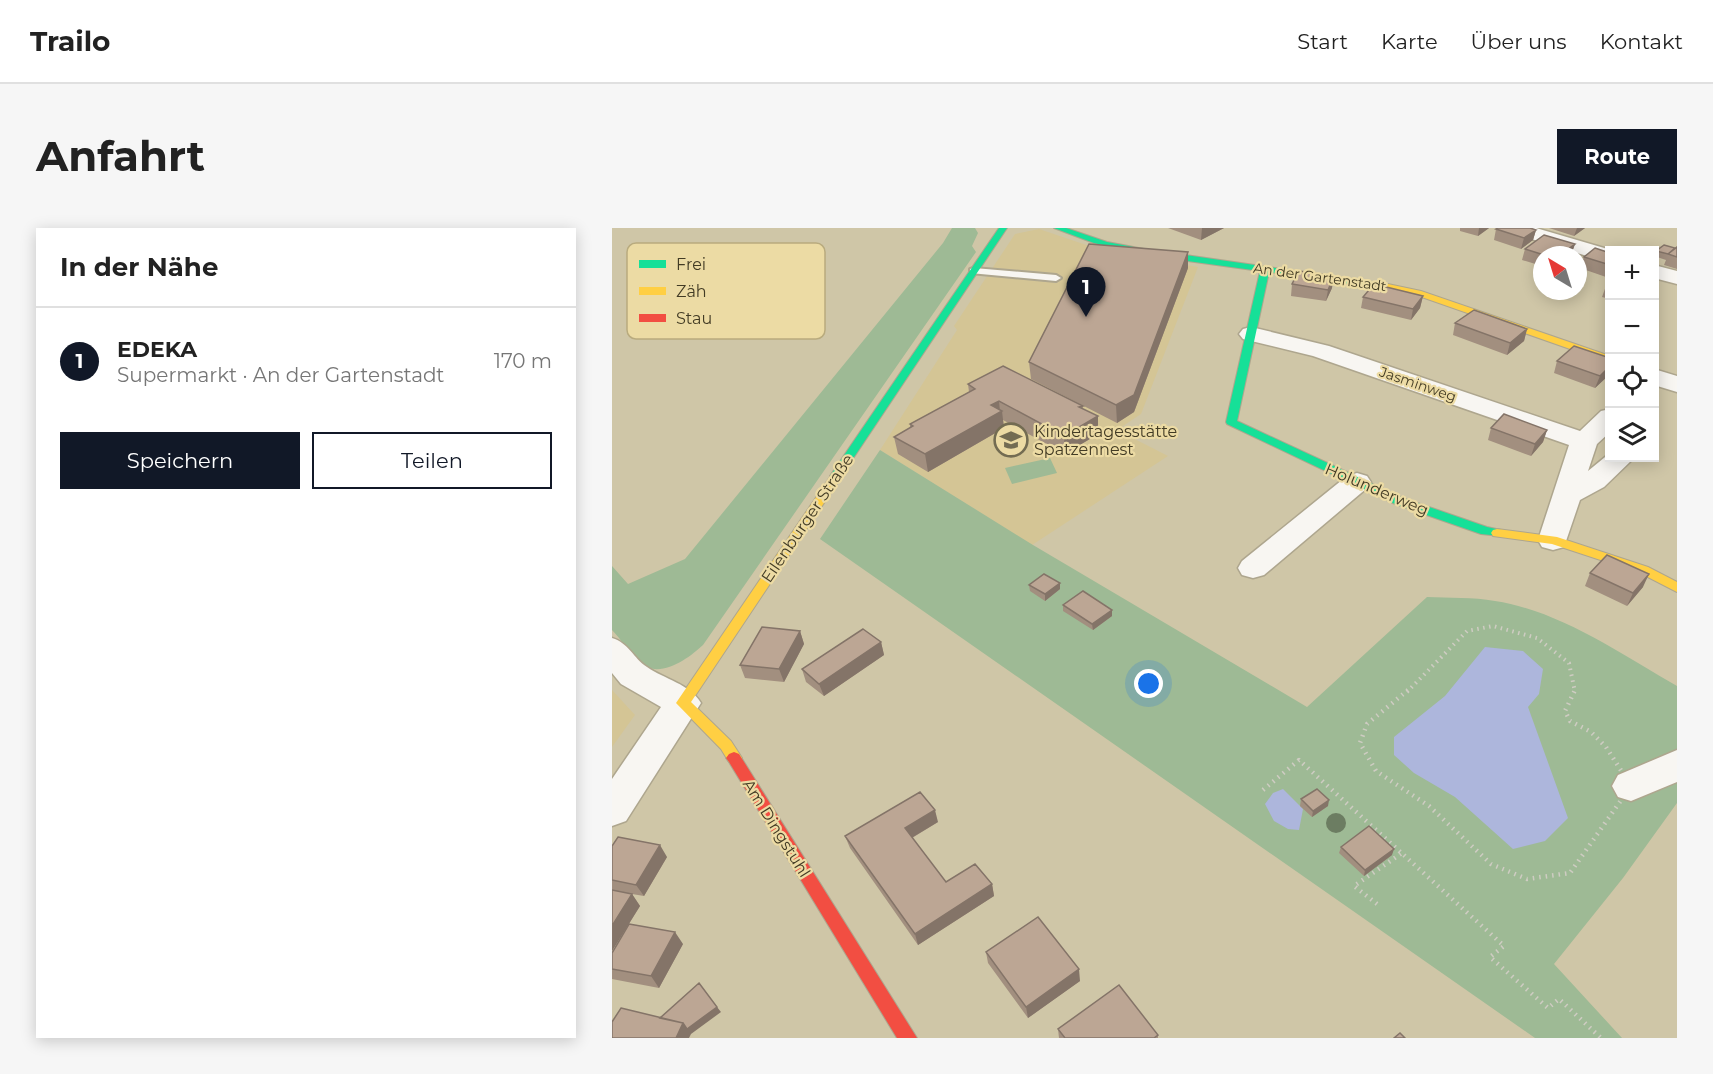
<!DOCTYPE html>
<html lang="de">
<head>
<meta charset="utf-8">
<style>
  :root { --surface:#fff; --page:#f6f6f6; --text:#222; --muted:#767676; --line:#e0e0e0; --accent:#111827 }
  body { margin:0; font-family:Montserrat,sans-serif; background:var(--page); color:var(--text) }
  .controls { position:absolute; right:18px; top:18px; display:grid; overflow:hidden; border-radius:0px; box-shadow:0 3px 15px #0003 }
  .controls button { width:54px; height:54px; display:grid; place-items:center; padding:0; border:0; border-bottom:2px solid var(--line); background:var(--surface); color:var(--text); font:30px sans-serif }
  .compass { position:absolute; left:921px; top:18px; width:54px; height:54px; border-radius:50%; background:var(--surface); box-shadow:0 3px 15px #0003; rotate:322deg }
  .you { position:absolute; left:537px; top:456px; width:21px; height:21px; margin:-15px; border:4px solid #fff; border-radius:50%; background:#1a73e8; box-shadow:0 0 0 9px #1a73e833 }
  .badge { display:grid; place-items:center; width:39px; height:39px; border-radius:50%; background:var(--accent); color:#fff; font-size:20px; font-weight:700 }
  .pin { position:absolute; translate:-50% -50px; filter:drop-shadow(0 2px 3px #0008) }
  .pin::after { content:''; position:absolute; top:32px; width:21px; height:18px; background:inherit; clip-path:polygon(0 0,100% 0,50% 100%) }
  .list { margin:0; padding:0; list-style:none }
  h2 { display:flex; justify-content:space-between; align-items:center; height:78px; margin:0; padding:0 24px; font-size:26px }
  h2 small { font-size:20px; font-weight:400; color:var(--muted) }
  .list li { display:grid; grid-template-columns:39px 1fr auto; gap:18px; align-items:center; box-sizing:border-box; height:108px; padding:0 24px; border-top:2px solid var(--line) }
  .list b { display:block; font-size:22px; white-space:nowrap }
  .list p { margin:0; font-size:20px; white-space:nowrap; color:var(--muted) }
  .list em { font-size:20px; font-style:normal; color:var(--muted) }
  .actions { display:flex; gap:12px; padding:18px 24px }
  .actions a { flex:1; padding:14px 0; border:2px solid var(--accent); border-radius:0px; text-align:center; font-size:21px; color:var(--accent) }
  .actions .main { background:var(--accent); color:#fff }
  .icon { flex:none; width:33px; height:33px; fill:none; stroke:currentColor; stroke-width:2; stroke-linecap:round; stroke-linejoin:round }
  .map { position:relative; flex:none; width:1065px; height:810px; overflow:hidden; border-radius:0px }
  header { display:flex; align-items:center; gap:36px; box-sizing:border-box; height:84px; padding:0 30px; background:var(--surface); border-bottom:2px solid var(--line) }
  header strong { font-size:28px }
  nav { display:flex; gap:33px; margin-inline-start:auto; font-size:21px }
  .intro { display:flex; align-items:center; justify-content:space-between; box-sizing:border-box; height:144px; padding:0 36px }
  h1 { margin:0; font-size:42px }
  .button { padding:15px 27px; border-radius:0px; background:var(--accent); color:#fff; font-size:21px; font-weight:700 }
  main { display:flex; gap:36px; padding:0 36px }
  aside { flex:1; background:var(--surface); border-radius:0px; box-shadow:0 3px 15px #0003 }
  .map>svg:first-child { display:block }
  .built { fill:#d4c595 }
  .green { fill:#9eba95 }
  .water { fill:#adb6dc }
  .lines { fill:none; stroke-linecap:round; stroke-linejoin:round }
  .lane-casing { stroke:#aea68e; stroke-width:4 }
  .street-casing { stroke:#aea68e; stroke-width:3 }
  .fast-casing { stroke:#aea68e; stroke-width:2 }
  .slow-casing { stroke:#aea68e; stroke-width:2 }
  .jam-casing { stroke:#aea68e; stroke-width:2 }
  .path-far1 { stroke:#ceccc2; stroke-width:4; stroke-dasharray:1.5 4.5; stroke-linecap:butt }
  .path { stroke:#ceccc2; stroke-width:4.5; stroke-dasharray:1.5 5; stroke-linecap:butt }
  .lane { fill:#f8f6f2; fill-rule:evenodd }
  .street { fill:#f8f6f2; fill-rule:evenodd }
  .fast { fill:#16e098; fill-rule:evenodd }
  .slow { fill:#ffcf43; fill-rule:evenodd }
  .jam { fill:#f24e42; fill-rule:evenodd }
  .tree { fill:#6c7d62 }
  .wall { fill:#a28f7f }
  .shaded-wall { fill:#847468 }
  .building { fill:#bca694; stroke:#847468; stroke-width:1.5 }
  .labels { text-anchor:middle; stroke-width:4.5; stroke-linejoin:round; paint-order:stroke }
  .far-street-label { font-size:14px; fill:#423b24; stroke:#ecdba4 }
  .poi-label { font-size:16px; fill:#423b24; stroke:#ecdba4; text-anchor:start }
  .street-label { font-size:16px; fill:#423b24; stroke:#ecdba4 }
  .key { fill:#ecdba4; stroke:#b9ab7e; stroke-width:1.5 }
  .key-label { font-size:16px; fill:#423b24 }
</style>
</head>
<body>
<header>
<strong>Trailo</strong>
<nav><a>Start</a><a>Karte</a><a>Über uns</a><a>Kontakt</a></nav>
</header>
<div class="intro"><h1>Anfahrt</h1><a class="button">Route</a></div>
<main>
<aside>
<h2>In der Nähe<small></small></h2>
<ul class="list">
<li><span class="badge">1</span><div><b>EDEKA</b><p>Supermarkt · An der Gartenstadt</p></div><em>170 m</em></li>
</ul>
<div class="actions"><a class="main">Speichern</a><a>Teilen</a></div>
</aside>
<div class="map">
<svg width="1065" height="810" viewBox="0 0 1065 810">
  <rect width="100%" height="100%" fill="#cfc6a7"/>
  <path class="built" d="M 427,1 L 495,24 L 586,39 L 529,186 L 505,202 L 556,228 L 420,317 L 268,222 L 345,102 L 342,98 L 403,6 Z
    M 0,462 L 23,487 L 0,519 Z"/>
  <path class="green" d="M 340,0 L 363,0 L 366,5 L 360,18 L 364,24 L 91,417 C 77,430 48,452 28,435 C 17,426 10,412 0,402 L 0,338 L 16,356 L 73,331 L 331,15 Z
    M 268,222 L 421,317 L 695,479 L 815,369 C 837,370 861,369 883,373 C 948,383 1009,426 1065,458 L 1065,575 L 1011,650 L 942,736 L 1010,810 L 923,810 L 208,311 Z
    M 438,230 L 445,245 L 400,256 L 393,240 Z"/>
  <path class="water" d="M 873,419 L 911,423 L 931,441 L 927,466 L 916,479 L 956,590 L 933,613 L 901,621 L 843,569 L 802,545 L 782,527 L 782,509 L 833,468 Z
    M 671,561 L 691,581 L 687,602 L 676,601 L 662,593 L 653,576 L 661,565 Z"/>
  <g class="lines">
    <defs>
      <path id="lane" d="M 362,40 L 444,47 L 449,50 L 444,53 L 358,45 L 358,41 Z"/>
      <path id="street" d="M 893,0 L 924,0 L 999,22 L 998,35 L 896,4 Z
        M 1042,37 L 1065,43 L 1065,56 L 1042,50 Z
        M 639,99 L 717,118 L 968,203 L 989,183 L 998,181 L 998,204 L 985,216 L 976,243 L 998,225 L 998,230 L 1022,230 L 992,259 L 968,272 L 952,319 L 941,322 L 930,319 L 926,312 L 957,217 L 701,128 L 631,111 L 627,106 L 631,101 Z
        M 1042,141 L 1065,148 L 1065,164 L 1042,157 Z
        M 745,245 L 755,248 L 759,254 L 755,260 L 652,347 L 641,350 L 630,347 L 626,340 L 630,333 L 735,248 Z
        M 0,410 C 17,415 21,430 35,439 C 52,451 78,456 89,475 L 14,593 L 0,598 L 0,551 L 49,479 L 9,456 L 0,445 Z
        M 1065,522 L 1065,554 L 1019,573 L 1006,569 L 1000,558 L 1006,547 Z"/>
      <path id="fast" d="M 387,0 L 395,0 L 228,250 L 220,250 L 218,248 Z
        M 442,0 L 454,0 L 495,14 L 532,21 L 774,56 L 774,60 L 771,61 L 657,44 L 625,193 L 791,270 L 875,299 L 889,302 L 891,305 L 889,308 L 869,306 L 783,276 L 615,196 L 614,194 L 648,43 L 532,27 L 482,15 Z"/>
      <path id="slow" d="M 771,55 L 809,63 L 998,128 L 998,135 L 804,67 L 768,60 L 767,58 Z
        M 224,245 L 230,248 L 79,474 L 119,513 L 130,530 L 127,534 L 122,536 L 117,534 L 109,521 L 64,475 L 220,246 Z
        M 885,301 L 945,309 L 1036,339 L 1065,354 L 1065,364 L 1028,345 L 940,316 L 881,308 L 879,305 L 881,302 Z"/>
      <path id="jam" d="M 122,524 L 127,526 L 305,810 L 285,810 L 117,534 L 114,530 L 117,526 Z"/>
    </defs>
    <use href="#lane" class="lane-casing"/>
    <use href="#street" class="street-casing"/>
    <use href="#fast" class="fast-casing"/>
    <use href="#slow" class="slow-casing"/>
    <use href="#jam" class="jam-casing"/>
    <path class="path-far1" d="M 795,464 L 855,403 L 881,398 L 925,410 L 957,435 L 963,464"/>
    <path class="path" d="M 796,462 L 755,496 L 748,515 L 764,543 L 817,578 L 879,636 L 915,651 L 958,645 L 1019,558 L 994,519 L 979,504 L 958,493 L 953,483 L 963,462
      M 651,562 L 687,532 L 892,718 L 878,729 L 936,780 L 947,771 L 989,810
      M 765,676 L 742,658 L 790,625"/>
    <use href="#lane" class="lane"/>
    <use href="#street" class="street"/>
    <use href="#fast" class="fast"/>
    <use href="#slow" class="slow"/>
    <use href="#jam" class="jam"/>
  </g>
  <circle class="tree" cx="724" cy="595" r="10"/>
  <path class="wall" d="M 556,0 L 612,0 L 589,12 Z
    M 848,0 L 877,0 L 866,8 L 848,3 Z
    M 937,0 L 973,0 L 962,8 Z
    M 884,1 L 924,2 L 921,12 L 909,21 L 882,12 Z
    M 963,16 L 959,27 L 930,27 L 930,38 L 910,32 L 913,21 Z
    M 1065,19 L 1065,41 L 1052,37 L 1054,32 L 1042,28 L 1044,23 L 1063,20 Z
    M 998,25 L 998,45 L 994,49 L 968,40 L 972,29 Z
    M 576,40 L 522,184 L 505,195 L 419,151 L 417,134 Z
    M 998,55 L 998,71 L 990,69 L 994,58 Z
    M 680,56 L 720,60 L 714,73 L 679,68 Z
    M 811,68 L 808,80 L 799,92 L 749,80 L 751,69 Z
    M 843,95 L 915,101 L 912,113 L 895,127 L 841,107 Z
    M 998,130 L 998,146 L 983,160 L 942,145 L 945,133 Z
    M 356,156 L 471,178 L 471,181 L 486,206 L 453,226 L 391,192 L 392,200 L 316,244 L 286,226 L 282,209 L 298,200 L 298,196 L 357,164 Z
    M 879,200 L 935,202 L 931,214 L 919,228 L 876,212 Z
    M 978,345 L 1031,359 L 1015,378 L 973,358 Z
    M 448,355 L 448,361 L 433,373 L 418,363 L 417,357 Z
    M 451,377 L 500,382 L 500,388 L 481,402 L 451,383 Z
    M 188,403 L 192,416 L 172,454 L 133,450 L 128,437 Z
    M 269,414 L 272,427 L 212,468 L 194,454 L 190,441 Z
    M 689,571 L 716,578 L 700,589 L 688,578 Z
    M 326,594 L 300,610 L 334,654 L 380,656 L 382,668 L 306,717 L 238,620 L 233,608 Z
    M 0,618 L 55,629 L 32,668 L 20,666 L 28,678 L 0,723 Z
    M 729,619 L 780,627 L 752,648 L 727,625 Z
    M 71,716 L 47,760 L 0,751 L 0,725 Z
    M 374,724 L 468,753 L 416,790 L 376,735 Z
    M 446,801 L 546,807 L 546,810 L 447,810 Z"/>
  <path class="shaded-wall" d="M 590,0 L 612,0 L 589,12 Z
    M 867,0 L 877,0 L 866,8 Z
    M 965,0 L 973,0 L 962,8 Z
    M 924,2 L 921,12 L 909,21 L 912,10 Z
    M 963,16 L 959,27 L 948,27 Z
    M 576,24 L 576,40 L 522,184 L 505,195 L 504,177 Z
    M 997,37 L 998,45 L 994,49 Z
    M 722,48 L 720,60 L 714,73 L 716,62 Z
    M 811,68 L 808,80 L 799,92 L 801,81 Z
    M 915,101 L 912,113 L 895,127 L 898,115 Z
    M 998,138 L 998,146 L 983,160 L 988,148 Z
    M 387,173 L 388,184 L 390,183 L 392,200 L 316,244 L 313,226 L 379,177 Z
    M 486,188 L 486,206 L 453,226 L 452,208 Z
    M 935,202 L 931,214 L 919,228 L 923,216 Z
    M 1037,346 L 1031,359 L 1015,378 L 1021,365 Z
    M 448,355 L 448,361 L 433,373 L 433,366 Z
    M 500,382 L 500,388 L 481,402 L 480,396 Z
    M 188,403 L 192,416 L 172,454 L 167,441 Z
    M 269,414 L 272,427 L 212,468 L 207,456 Z
    M 717,572 L 716,578 L 700,589 L 701,583 Z
    M 323,582 L 326,594 L 296,612 L 293,600 Z
    M 48,617 L 55,629 L 32,668 L 24,657 Z
    M 782,621 L 780,627 L 752,648 L 753,642 Z
    M 380,656 L 382,668 L 306,717 L 303,706 Z
    M 20,666 L 28,678 L 0,723 L 0,698 Z
    M 63,704 L 71,716 L 47,760 L 39,748 Z
    M 467,741 L 468,753 L 416,790 L 414,779 Z
    M 105,779 L 109,784 L 79,806 L 77,810 L 64,810 L 71,795 Z"/>
  <path class="building" d="M 886,0 L 918,0 L 924,2 L 912,10 L 884,1 Z
    M 932,7 L 963,16 L 948,27 L 932,27 L 913,21 Z
    M 477,16 L 576,24 L 522,167 L 504,177 L 417,134 Z
    M 1052,17 L 1063,20 L 1056,26 L 1044,23 Z
    M 1065,19 L 1065,29 L 1056,26 Z
    M 983,20 L 998,25 L 998,37 L 972,29 Z
    M 687,43 L 722,48 L 716,62 L 680,56 Z
    M 762,56 L 811,68 L 801,81 L 751,69 Z
    M 862,82 L 915,101 L 898,115 L 843,95 Z
    M 962,118 L 998,130 L 998,138 L 988,148 L 945,133 Z
    M 391,138 L 471,178 L 467,179 L 486,188 L 452,208 L 387,173 L 379,177 L 390,183 L 313,226 L 282,209 L 301,198 L 298,196 L 363,161 L 356,156 Z
    M 892,186 L 935,202 L 923,216 L 879,200 Z
    M 995,327 L 1037,346 L 1021,365 L 978,345 Z
    M 432,346 L 448,355 L 433,366 L 417,357 Z
    M 471,363 L 500,382 L 480,396 L 451,377 Z
    M 150,399 L 188,403 L 167,441 L 128,437 Z
    M 251,401 L 269,414 L 207,456 L 190,441 Z
    M 705,561 L 717,572 L 701,583 L 689,571 Z
    M 308,564 L 323,582 L 293,600 L 334,654 L 363,636 L 380,656 L 303,706 L 233,608 Z
    M 757,598 L 782,621 L 753,642 L 729,619 Z
    M 6,609 L 48,617 L 24,657 L 0,652 L 0,618 Z
    M 0,662 L 20,666 L 0,698 Z
    M 426,689 L 467,741 L 414,779 L 374,724 Z
    M 17,696 L 63,704 L 39,748 L 0,741 L 0,725 Z
    M 87,755 L 105,779 L 75,801 L 71,795 L 48,790 Z
    M 507,757 L 546,807 L 542,810 L 453,810 L 446,801 Z
    M 9,780 L 71,795 L 64,810 L 0,810 L 0,794 Z
    M 788,805 L 793,810 L 782,810 Z"/>
  <defs>
    <symbol id="school-ring" viewBox="-11 -11 22 22"><circle r="9.5" fill="#ecdba4" stroke="#736c52" stroke-width="1.5"/><path d="M0-5L7-2L0 1L-7-2ZM-4 1L0 2.5L4 1V4Q0 6-4 4Z" fill="#736c52"/></symbol>
  </defs>
  <g fill-rule="evenodd">
    <use href="#school-ring" x="380" y="193" width="38" height="38"/>
  </g>
  <g class="labels">
    <g class="far-street-label">
      <text transform="translate(708 49) rotate(8)" y="5">An der Gartenstadt</text>
      <text transform="translate(806 156) rotate(19)" y="5">Jasminweg</text>
    </g>
    <g class="poi-label">
      <text x="422" y="209">Kindertagesstätte<tspan x="422" dy="18">Spatzennest</tspan></text>
    </g>
    <g class="street-label">
      <text transform="translate(765 261) rotate(23)" y="6">Holunderweg</text>
      <text transform="translate(195 290) rotate(-56)" y="6">Eilenburger Straße</text>
      <text transform="translate(165 600) rotate(58)" y="6">Am Dingstuhl</text>
    </g>
  </g>
  <rect x="15" y="15" width="198" height="96" rx="9" class="key"/>
  <rect x="27" y="32" width="27" height="8" fill="#16e098"/>
  <rect x="27" y="59" width="27" height="8" fill="#ffcf43"/>
  <rect x="27" y="86" width="27" height="8" fill="#f24e42"/>
  <g class="key-label">
    <text x="64" y="42">Frei</text>
    <text x="64" y="69">Zäh</text>
    <text x="64" y="96">Stau</text>
  </g>
</svg>
<div class="controls">
<button>+</button>
<button>−</button>
<button><svg class="icon" aria-label="locate" viewBox="0 0 24 24"><circle cx="12" cy="12" r="6"/><path d="M12 2v4M12 18v4M2 12h4M18 12h4"/></svg></button>
<button><svg class="icon" aria-label="layers" viewBox="0 0 24 24"><path d="M12 4l9 5-9 5-9-5zM3 14l9 5 9-5"/></svg></button>
</div>
<svg class="compass" viewBox="-18 -18 36 36"><path d="M0-13l5 13h-10z" fill="#e53935"/><path d="M0 13l5-13h-10z" fill="#767676"/></svg>
<div class="you"></div>
<div class="pin badge" style="left:474px;top:89px">1</div>
</div>
</main>
</body>
</html>
